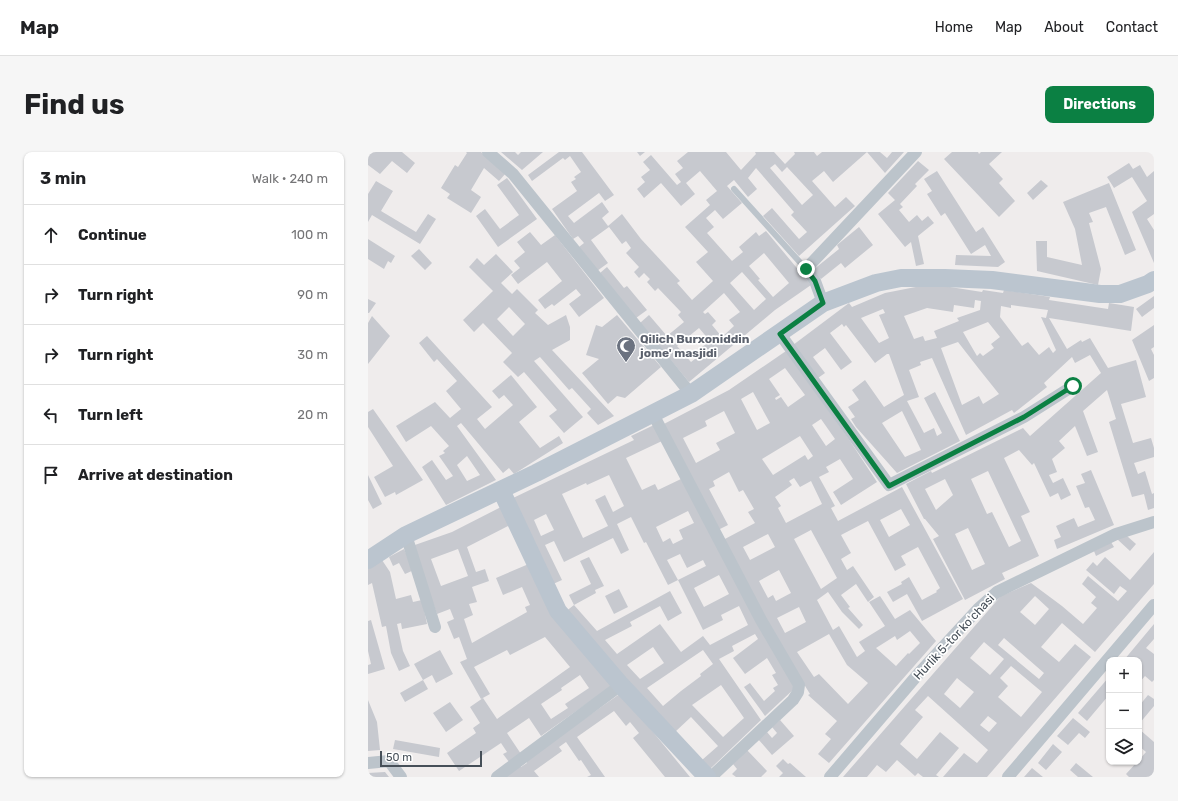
<!DOCTYPE html>
<html lang="en">
<head>
<meta charset="utf-8">
<style>
  :root { --surface:#fff; --page:#f6f6f6; --text:#202124; --muted:#757577; --line:#e0e0e0; --accent:#0b8043 }
  body { margin:0; font-family:Rubik,sans-serif; background:var(--page); color:var(--text) }
  .controls { position:absolute; right:12px; bottom:12px; display:grid; overflow:hidden; border-radius:8px; box-shadow:0 1px 3px #0004 }
  .controls button { width:36px; height:36px; display:grid; place-items:center; padding:0; border:0; border-bottom:1px solid var(--line); background:var(--surface); color:var(--text); font:20px sans-serif }
  .scale { position:absolute; left:12px; bottom:10px; width:102px; box-sizing:border-box; padding-left:4px; border:2px solid #464f58; border-top:0; font-size:11px; line-height:14px; white-space:nowrap; color:#464f58; -webkit-text-stroke:3px #fff; paint-order:stroke }
  .stop { position:absolute; width:12px; height:12px; margin:-9px; border:3px solid #0b8043; border-radius:50%; background:#fff }
  .stop.end { background:#0b8043; border-color:#fff; box-shadow:0 1px 4px #0008 }
  .list { margin:0; padding:0; list-style:none }
  h2 { display:flex; justify-content:space-between; align-items:center; height:52px; margin:0; padding:0 16px; font-size:17px }
  h2 small { font-size:13px; font-weight:400; color:var(--muted) }
  .list li { display:grid; grid-template-columns:26px 1fr auto; gap:12px; align-items:center; box-sizing:border-box; height:60px; padding:0 16px; border-top:1px solid var(--line) }
  .list b { display:block; font-size:15px; white-space:nowrap }
  .list em { font-size:13px; font-style:normal; color:var(--muted) }
  .icon { flex:none; width:22px; height:22px; fill:none; stroke:currentColor; stroke-width:2; stroke-linecap:round; stroke-linejoin:round }
  .map { position:relative; flex:none; width:786px; height:625px; overflow:hidden; border-radius:8px }
  header { display:flex; align-items:center; gap:24px; box-sizing:border-box; height:56px; padding:0 20px; background:var(--surface); border-bottom:1px solid var(--line) }
  header strong { font-size:19px }
  nav { display:flex; gap:22px; margin-inline-start:auto; font-size:14px }
  .intro { display:flex; align-items:center; justify-content:space-between; box-sizing:border-box; height:96px; padding:0 24px }
  h1 { margin:0; font-size:28px }
  .button { padding:10px 18px; border-radius:8px; background:var(--accent); color:#fff; font-size:14px; font-weight:700 }
  main { display:flex; gap:24px; padding:0 24px }
  aside { flex:1; background:var(--surface); border-radius:8px; box-shadow:0 1px 3px #0004 }
  .map>svg:first-child { display:block }
  .building { fill:#c7c9cf; fill-rule:evenodd }
  .lines { fill:none; stroke-linecap:round; stroke-linejoin:round }
  .lane { stroke:#bcc4cb; stroke-width:6 }
  .street { stroke:#bcc4cb; stroke-width:12 }
  .secondary { stroke:#bbc5cf; stroke-width:18 }
  .route { stroke:#0b8043; stroke-width:5 }
  .labels { text-anchor:middle; stroke-width:3.5; stroke-linejoin:round; paint-order:stroke }
  .worship-label { font-size:12px; font-weight:bold; fill:#5b616d; stroke:#fff; text-anchor:start }
  .street-label { font-size:12px; fill:#464f58; stroke:#fff }
</style>
</head>
<body>
<header>
<strong>Map</strong>
<nav><a>Home</a><a>Map</a><a>About</a><a>Contact</a></nav>
</header>
<div class="intro"><h1>Find us</h1><a class="button">Directions</a></div>
<main>
<aside>
<h2>3 min<small>Walk · 240 m</small></h2>
<ul class="list">
<li><svg class="icon" aria-label="ahead" viewBox="0 0 24 24"><path d="M12 20V5M6 11l6-6 6 6"/></svg><div><b>Continue</b></div><em>100 m</em></li>
<li><svg class="icon" aria-label="right" viewBox="0 0 24 24"><path d="M7 20v-9h11M14 6l5 5-5 5"/></svg><div><b>Turn right</b></div><em>90 m</em></li>
<li><svg class="icon" aria-label="right" viewBox="0 0 24 24"><path d="M7 20v-9h11M14 6l5 5-5 5"/></svg><div><b>Turn right</b></div><em>30 m</em></li>
<li><svg class="icon" aria-label="left" viewBox="0 0 24 24"><path d="M17 20v-9H6M10 6l-5 5 5 5"/></svg><div><b>Turn left</b></div><em>20 m</em></li>
<li><svg class="icon" aria-label="arrive" viewBox="0 0 24 24"><path d="M6 21V4h12l-3 4 3 4H6"/></svg><div><b>Arrive at destination</b></div></li>
</ul>
</aside>
<div class="map">
<svg width="786" height="625" viewBox="0 0 786 625">
  <rect width="100%" height="100%" fill="#efecec"/>
  <path class="building" d="M 0,0 L 34,0 L 47,11 L 39,21 L 24,9 L 12,22 L 0,13 Z
    M 98,0 L 113,0 L 138,21 L 131,29 L 116,16 L 103,38 L 113,45 L 103,61 L 79,46 L 82,42 L 73,36 L 87,13 L 90,15 L 99,1 Z
    M 133,0 L 147,0 L 150,3 L 153,0 L 175,0 L 154,18 Z
    M 191,0 L 214,0 L 246,43 L 237,49 L 231,41 L 200,64 L 206,71 L 234,50 L 241,60 L 234,66 L 240,74 L 254,62 L 273,87 L 312,129 L 309,131 L 324,148 L 345,129 L 328,110 L 340,100 L 317,75 L 342,53 L 338,48 L 349,39 L 332,19 L 318,31 L 327,42 L 313,54 L 293,31 L 276,46 L 269,37 L 277,30 L 273,25 L 282,18 L 275,10 L 283,3 L 309,33 L 313,30 L 307,22 L 315,16 L 309,9 L 320,0 L 358,0 L 373,18 L 388,2 L 387,0 L 406,0 L 417,12 L 427,2 L 426,0 L 446,0 L 449,4 L 454,0 L 499,0 L 465,30 L 456,19 L 444,29 L 467,55 L 478,45 L 487,54 L 431,104 L 395,64 L 404,56 L 431,87 L 439,80 L 423,63 L 426,60 L 388,16 L 380,26 L 389,37 L 380,45 L 366,28 L 359,34 L 374,51 L 355,67 L 347,58 L 338,66 L 346,75 L 339,81 L 364,109 L 375,100 L 371,95 L 388,80 L 391,84 L 398,79 L 443,133 L 407,158 L 321,230 L 272,171 L 281,163 L 299,184 L 316,170 L 310,163 L 313,160 L 290,136 L 287,139 L 279,130 L 282,127 L 276,121 L 271,126 L 266,120 L 271,115 L 258,101 L 263,96 L 258,89 L 254,92 L 241,75 L 223,88 L 240,111 L 229,119 L 211,95 L 216,91 L 210,84 L 205,87 L 184,57 L 209,39 L 203,30 L 208,27 L 206,25 L 213,20 L 202,4 L 197,8 L 195,6 L 164,29 L 160,23 ZM 407,12 L 414,20 L 419,15 L 445,43 L 434,53 L 402,16 ZM 396,101 L 421,131 L 405,145 L 390,128 L 392,127 L 381,114 ZM 374,120 L 398,147 L 386,158 L 362,131 ZM 356,141 L 372,160 L 361,168 L 366,174 L 354,185 L 344,173 L 348,169 L 340,160 L 337,162 L 335,160 ZM 331,176 L 342,189 L 329,199 L 332,203 L 323,210 L 309,194 Z
    M 269,0 L 277,0 L 272,4 Z
    M 499,0 L 512,0 L 519,6 L 524,0 L 536,0 L 517,21 Z
    M 584,0 L 610,0 L 611,2 L 613,0 L 634,0 L 621,12 L 635,27 L 631,31 L 647,49 L 631,65 L 576,7 Z
    M 550,9 L 561,18 L 547,32 L 549,34 L 532,52 L 535,55 L 531,58 L 541,70 L 549,63 L 554,69 L 560,64 L 566,71 L 550,84 L 556,112 L 548,114 L 543,90 L 537,95 L 510,62 L 527,48 L 520,41 Z
    M 761,11 L 765,17 L 772,13 L 779,25 L 786,19 L 786,62 L 779,67 L 786,78 L 786,111 L 764,60 L 779,49 L 764,25 L 746,36 L 739,25 Z
    M 569,19 L 608,80 L 615,75 L 637,110 L 630,115 L 587,113 L 588,103 L 623,104 L 617,93 L 603,102 L 577,61 L 573,64 L 559,42 L 564,39 L 556,27 Z
    M 139,26 L 169,67 L 130,95 L 108,64 L 117,57 L 132,77 L 151,63 L 129,33 Z
    M 673,28 L 680,34 L 665,48 L 659,41 Z
    M 8,29 L 25,39 L 13,59 L 48,80 L 60,62 L 68,67 L 52,92 L 4,63 L 0,70 L 0,42 Z
    M 741,31 L 768,98 L 757,103 L 738,55 L 721,61 L 725,70 L 721,71 L 733,117 L 730,133 L 669,119 L 668,89 L 679,89 L 679,105 L 714,113 L 707,77 L 695,50 Z
    M 491,75 L 505,93 L 477,116 L 473,111 L 453,127 L 445,118 L 471,97 L 469,93 Z
    M 162,80 L 173,93 L 187,83 L 236,146 L 211,165 L 201,152 L 213,143 L 208,137 L 186,154 L 184,152 L 177,157 L 170,148 L 194,129 L 179,110 L 150,132 L 143,123 L 152,116 L 146,109 L 157,100 L 149,90 Z
    M 0,87 L 27,104 L 23,111 L 20,109 L 16,117 L 0,107 Z
    M 51,97 L 64,111 L 57,118 L 43,104 Z
    M 128,102 L 145,120 L 133,131 L 144,142 L 149,137 L 170,158 L 167,161 L 180,173 L 198,163 L 202,175 L 202,188 L 184,198 L 246,264 L 230,273 L 219,261 L 223,257 L 204,236 L 201,238 L 172,205 L 166,209 L 215,265 L 196,281 L 181,264 L 189,258 L 156,220 L 150,225 L 135,210 L 144,201 L 115,171 L 106,180 L 95,168 L 125,139 L 101,115 L 109,106 L 116,113 ZM 141,155 L 157,172 L 145,184 L 129,167 Z
    M 239,115 L 256,136 L 259,134 L 279,158 L 268,166 L 232,121 Z
    M 563,132 L 614,140 L 615,138 L 635,141 L 636,138 L 682,145 L 681,148 L 740,157 L 741,151 L 766,155 L 763,179 L 681,166 L 699,197 L 713,188 L 714,190 L 722,186 L 740,216 L 768,208 L 778,245 L 753,252 L 765,291 L 783,286 L 786,296 L 786,305 L 766,311 L 770,322 L 777,319 L 784,342 L 786,341 L 786,356 L 780,358 L 776,342 L 764,345 L 741,270 L 748,267 L 739,238 L 715,259 L 730,300 L 719,304 L 707,274 L 691,289 L 697,296 L 684,307 L 689,320 L 681,323 L 685,331 L 695,326 L 703,343 L 693,348 L 690,341 L 682,345 L 666,311 L 664,313 L 651,298 L 636,306 L 662,360 L 653,364 L 671,404 L 634,421 L 637,427 L 597,448 L 565,387 L 571,384 L 557,367 L 556,367 L 538,332 L 563,319 L 564,321 L 655,276 L 662,284 L 733,221 L 722,203 L 707,211 L 704,205 L 676,231 L 679,235 L 646,261 L 644,258 L 598,283 L 564,206 L 552,210 L 553,213 L 541,218 L 551,245 L 539,249 L 556,281 L 566,276 L 569,284 L 574,281 L 556,246 L 567,240 L 592,289 L 529,321 L 488,275 L 483,267 L 487,265 L 480,255 L 491,248 L 484,238 L 497,228 L 516,255 L 536,243 L 521,202 L 519,202 L 507,211 L 478,173 L 476,175 L 474,172 L 462,181 L 484,210 L 473,218 L 457,196 L 445,205 L 457,221 L 450,226 L 425,193 L 481,151 L 484,155 L 517,141 ZM 607,148 L 613,149 L 612,158 L 589,166 L 591,169 L 566,179 L 569,186 L 557,189 L 555,184 L 546,187 L 536,164 L 559,156 L 585,160 L 586,153 L 606,156 ZM 643,153 L 680,158 L 678,166 L 673,165 L 688,198 L 685,201 L 681,195 L 671,203 L 660,190 L 654,194 L 632,165 L 633,154 L 643,156 ZM 515,157 L 517,161 L 511,163 L 521,186 L 511,191 L 493,166 ZM 620,170 L 632,185 L 623,192 L 626,196 L 615,204 L 612,201 L 609,204 L 595,180 ZM 590,190 L 611,217 L 631,242 L 615,252 L 611,244 L 594,253 L 573,196 ZM 534,259 L 553,298 L 537,305 L 514,271 ZM 620,319 L 653,389 L 641,395 L 624,360 L 619,362 L 603,327 ZM 577,327 L 585,343 L 568,358 L 557,337 ZM 600,376 L 617,412 L 604,418 L 587,382 Z
    M 786,144 L 786,156 L 774,165 L 768,157 Z
    M 0,147 L 8,151 L 1,161 L 0,161 Z
    M 249,163 L 293,215 L 257,246 L 249,244 L 240,252 L 214,221 L 231,207 L 218,203 L 228,173 L 234,175 Z
    M 4,164 L 22,184 L 0,212 L 0,171 Z
    M 786,173 L 786,195 L 783,197 L 786,203 L 786,226 L 781,229 L 764,188 Z
    M 59,184 L 124,255 L 109,267 L 117,277 L 145,253 L 136,243 L 131,247 L 124,239 L 143,223 L 169,255 L 151,270 L 172,296 L 191,284 L 195,291 L 146,322 L 141,316 L 135,321 L 93,271 L 89,274 L 128,328 L 78,353 L 54,315 L 64,308 L 78,328 L 85,324 L 71,304 L 77,301 L 75,299 L 81,294 L 63,274 L 38,290 L 28,274 L 67,250 L 82,266 L 93,257 L 78,239 L 89,229 L 69,207 L 66,210 L 51,191 ZM 99,304 L 112,323 L 99,329 L 89,313 Z
    M 418,199 L 480,286 L 509,330 L 473,353 L 465,340 L 485,327 L 472,307 L 458,315 L 461,320 L 451,325 L 467,354 L 463,356 L 470,369 L 534,335 L 595,447 L 554,469 L 539,442 L 525,450 L 519,440 L 534,432 L 533,430 L 541,425 L 554,448 L 569,440 L 568,439 L 572,436 L 550,395 L 533,404 L 538,413 L 527,419 L 500,369 L 473,383 L 483,401 L 473,407 L 479,418 L 485,414 L 506,445 L 500,450 L 488,432 L 473,443 L 482,455 L 480,456 L 495,473 L 491,477 L 474,460 L 460,440 L 449,448 L 465,478 L 471,474 L 489,505 L 497,499 L 491,490 L 517,474 L 501,450 L 512,444 L 527,467 L 542,458 L 568,489 L 461,611 L 450,602 L 463,587 L 457,582 L 469,569 L 440,543 L 442,542 L 410,490 L 355,388 L 387,371 L 380,360 L 386,357 L 375,338 L 371,340 L 361,320 L 345,329 L 347,334 L 341,337 L 360,373 L 350,378 L 294,273 L 361,238 ZM 417,216 L 437,243 L 420,255 L 413,245 L 408,248 L 407,246 L 412,243 L 401,227 ZM 385,240 L 402,271 L 389,278 L 373,247 ZM 356,259 L 367,281 L 348,291 L 352,298 L 328,311 L 315,286 L 339,274 L 337,269 ZM 453,267 L 467,287 L 458,294 L 444,273 ZM 432,284 L 445,304 L 440,308 L 437,303 L 405,323 L 394,307 ZM 426,326 L 432,335 L 443,329 L 454,352 L 418,371 L 410,356 L 413,354 L 407,345 L 424,333 L 421,329 ZM 533,357 L 542,373 L 521,385 L 512,368 ZM 443,378 L 469,426 L 453,437 L 426,387 ZM 400,382 L 407,395 L 382,408 L 375,395 ZM 411,418 L 423,441 L 408,449 L 405,443 L 400,446 L 391,429 ZM 431,455 L 438,470 L 417,481 L 409,466 ZM 542,479 L 552,491 L 541,502 L 540,501 L 528,514 L 508,496 L 527,484 L 529,488 ZM 461,482 L 479,513 L 500,531 L 480,552 L 451,522 L 446,525 L 429,500 Z
    M 5,257 L 55,328 L 28,343 L 27,340 L 17,345 L 6,325 L 25,314 L 0,275 L 0,260 Z
    M 286,273 L 294,289 L 258,306 L 274,338 L 287,332 L 290,338 L 313,327 L 428,535 L 397,564 L 376,535 L 382,531 L 396,549 L 407,539 L 405,536 L 410,533 L 404,523 L 408,521 L 399,506 L 377,522 L 365,506 L 390,487 L 387,482 L 364,494 L 366,499 L 351,507 L 393,568 L 342,617 L 334,608 L 350,594 L 323,565 L 307,580 L 197,460 L 206,453 L 229,479 L 302,439 L 314,461 L 300,469 L 292,454 L 262,470 L 264,474 L 237,488 L 249,502 L 292,472 L 313,500 L 335,484 L 342,493 L 380,473 L 371,454 L 353,463 L 355,468 L 335,478 L 310,428 L 338,414 L 335,408 L 319,416 L 312,402 L 299,408 L 310,428 L 300,433 L 278,390 L 276,391 L 263,365 L 249,372 L 261,398 L 253,402 L 245,386 L 196,410 L 186,389 L 177,393 L 194,428 L 185,432 L 143,347 L 266,288 L 263,284 ZM 241,323 L 256,354 L 245,360 L 237,343 L 227,348 L 240,374 L 215,386 L 194,342 L 218,331 L 219,333 ZM 320,359 L 326,371 L 311,378 L 315,387 L 305,392 L 302,386 L 295,390 L 288,375 ZM 178,362 L 186,378 L 173,384 L 166,368 ZM 351,423 L 361,442 L 336,455 L 326,436 ZM 285,495 L 296,511 L 272,527 L 259,513 ZM 335,498 L 345,512 L 332,522 L 333,524 L 313,539 L 295,554 L 279,536 ZM 353,533 L 376,566 L 355,585 L 324,553 Z
    M 723,318 L 746,373 L 689,397 L 686,388 L 693,385 L 688,374 L 706,366 L 710,375 L 727,368 L 721,355 L 717,356 L 708,334 L 717,331 L 713,322 Z
    M 0,323 L 14,352 L 5,357 L 0,348 Z
    M 133,355 L 142,373 L 99,395 L 108,420 L 117,417 L 121,429 L 104,435 L 109,450 L 101,452 L 105,463 L 96,467 L 104,491 L 159,460 L 157,455 L 162,453 L 154,435 L 135,443 L 128,426 L 163,411 L 245,533 L 173,584 L 161,566 L 139,581 L 153,602 L 141,610 L 135,602 L 139,600 L 133,591 L 91,619 L 79,601 L 108,581 L 105,576 L 112,571 L 102,555 L 115,546 L 129,567 L 202,515 L 177,485 L 142,503 L 139,498 L 106,515 L 122,542 L 113,547 L 92,510 L 99,507 L 91,485 L 86,487 L 79,470 L 86,467 L 82,457 L 69,462 L 44,394 L 84,380 ZM 90,397 L 100,424 L 73,434 L 63,407 ZM 212,523 L 221,536 L 197,552 L 200,556 L 183,567 L 173,552 L 194,538 L 193,536 Z
    M 759,384 L 768,392 L 762,399 L 749,387 Z
    M 743,390 L 746,395 L 728,404 L 726,399 Z
    M 36,397 L 46,418 L 37,422 L 31,411 L 25,414 L 21,405 Z
    M 786,400 L 786,432 L 727,500 L 694,471 L 673,495 L 691,510 L 707,492 L 723,505 L 619,625 L 575,625 L 596,601 L 609,611 L 620,598 L 560,544 L 547,558 L 555,565 L 532,592 L 549,607 L 572,580 L 591,596 L 568,623 L 571,625 L 555,625 L 550,621 L 547,624 L 529,608 L 518,620 L 509,613 L 499,625 L 475,625 L 633,444 L 663,431 L 694,454 L 715,472 L 729,456 L 723,451 L 728,445 L 714,432 L 720,424 L 750,449 L 759,439 L 752,434 L 746,442 L 718,418 L 725,410 L 729,414 L 737,405 L 762,428 ZM 667,444 L 681,457 L 667,473 L 652,460 ZM 636,486 L 676,521 L 671,527 L 630,493 ZM 616,490 L 636,507 L 622,523 L 602,506 ZM 643,514 L 674,540 L 653,565 L 630,545 L 640,534 L 632,526 ZM 589,526 L 606,540 L 592,556 L 576,542 ZM 620,564 L 629,571 L 621,580 L 612,573 Z
    M 221,405 L 236,434 L 227,438 L 228,441 L 206,453 L 201,443 L 223,432 L 212,409 Z
    M 14,408 L 22,420 L 28,447 L 43,443 L 45,450 L 54,448 L 59,472 L 34,477 L 33,471 L 29,472 L 35,499 L 42,514 L 31,519 L 23,501 L 18,474 L 14,475 L 4,431 L 0,433 L 0,417 Z
    M 251,437 L 260,455 L 246,462 L 237,444 Z
    M 3,468 L 17,517 L 0,522 L 0,513 L 3,512 L 0,499 L 0,469 Z
    M 786,472 L 786,487 L 778,496 L 786,502 L 786,528 L 784,530 L 777,524 L 771,531 L 771,508 L 756,508 Z
    M 72,498 L 85,522 L 68,531 L 64,523 L 55,528 L 46,512 Z
    M 741,525 L 741,543 L 719,569 L 710,561 Z
    M 55,528 L 60,537 L 37,550 L 32,541 Z
    M 253,541 L 322,625 L 297,625 L 265,586 L 271,581 L 262,570 L 258,574 L 246,559 L 209,585 L 237,625 L 219,625 L 223,623 L 213,608 L 211,609 L 198,590 L 191,595 L 194,599 L 166,619 L 171,625 L 136,625 L 152,614 L 153,615 L 159,611 L 158,608 Z
    M 780,543 L 786,547 L 786,554 L 771,572 L 771,554 Z
    M 0,548 L 9,570 L 12,598 L 0,599 Z
    M 82,550 L 95,568 L 78,580 L 65,561 Z
    M 705,566 L 722,580 L 717,586 L 711,581 L 700,593 L 689,584 Z
    M 412,568 L 426,584 L 404,603 L 390,587 L 399,580 L 404,586 L 409,581 L 404,575 Z
    M 771,577 L 786,590 L 786,625 L 761,625 L 758,622 L 769,610 L 771,610 L 771,608 L 778,600 L 771,594 Z
    M 27,588 L 72,596 L 71,605 L 25,597 Z
    M 685,592 L 694,600 L 678,618 L 670,611 Z
    M 379,598 L 399,619 L 393,625 L 368,625 L 364,622 L 369,617 L 365,612 Z
    M 415,607 L 420,612 L 422,611 L 438,625 L 411,625 L 415,621 L 408,614 Z
    M 708,611 L 725,625 L 710,625 L 702,618 Z
    M 664,616 L 675,625 L 656,625 Z
    M 17,620 L 21,625 L 0,625 L 0,621 Z"/>
  <g class="lines">
    <path class="lane" d="M 366,37 L 438,117"/>
    <path class="street" d="M 120,0 L 145,22 L 323,242
      M 455,151 L 447,129 L 438,117 L 548,0
      M 412,182 L 521,333 L 656,265 L 705,234
      M 285,262 L 393,468 L 431,533 L 430,540 L 425,548 L 343,625
      M 38,383 L 67,475
      M 0,611 L 21,609 L 33,625
      M 129,625 L 253,533
      M 462,625 L 552,520 L 610,457 L 629,440 L 748,382 L 786,370
      M 640,625 L 786,453"/>
    <path class="secondary" d="M 133,338 L 190,459 L 253,533 L 339,625
      M 0,408 L 38,383 L 168,321 L 323,242 L 455,151 L 508,131 L 533,126 L 577,126 L 624,128 L 732,142 L 752,142 L 780,132 L 786,128"/>
  </g>
  <g class="lines">
    <path class="route" d="M 438,117 L 447,129 L 455,151 L 412,182 L 521,334 L 656,265 L 705,234"/>
  </g>
  <defs>
    <symbol id="mosque-pin" viewBox="-11 -11 22 30"><path d="M0 17L-7.5 6A9.5 9.5 0 1 1 7.5 6Z" fill="#6b7280" stroke="#fff"/><path d="M3.5-4.9A6 6 0 1 0 3.5 4.9A5 5 0 1 1 3.5-4.9Z" fill="#fff"/></symbol>
  </defs>
  <g fill-rule="evenodd">
    <use href="#mosque-pin" x="247" y="183" width="22" height="30"/>
  </g>
  <g class="labels">
    <g class="worship-label">
      <text x="272" y="191">Qilich Burxoniddin<tspan x="272" dy="14">jome' masjidi</tspan></text>
    </g>
    <g class="street-label">
      <text transform="translate(586 485) rotate(-47)" y="4">Hurlik 5-tor koʻchasi</text>
    </g>
  </g>
</svg>
<div class="controls">
<button>+</button>
<button>−</button>
<button><svg class="icon" aria-label="layers" viewBox="0 0 24 24"><path d="M12 4l9 5-9 5-9-5zM3 14l9 5 9-5"/></svg></button>
</div>
<div class="scale">50 m</div>
<div class="stop" style="left:705px;top:234px"></div>
<div class="stop end" style="left:438px;top:117px"></div>
</div>
</main>
</body>
</html>
